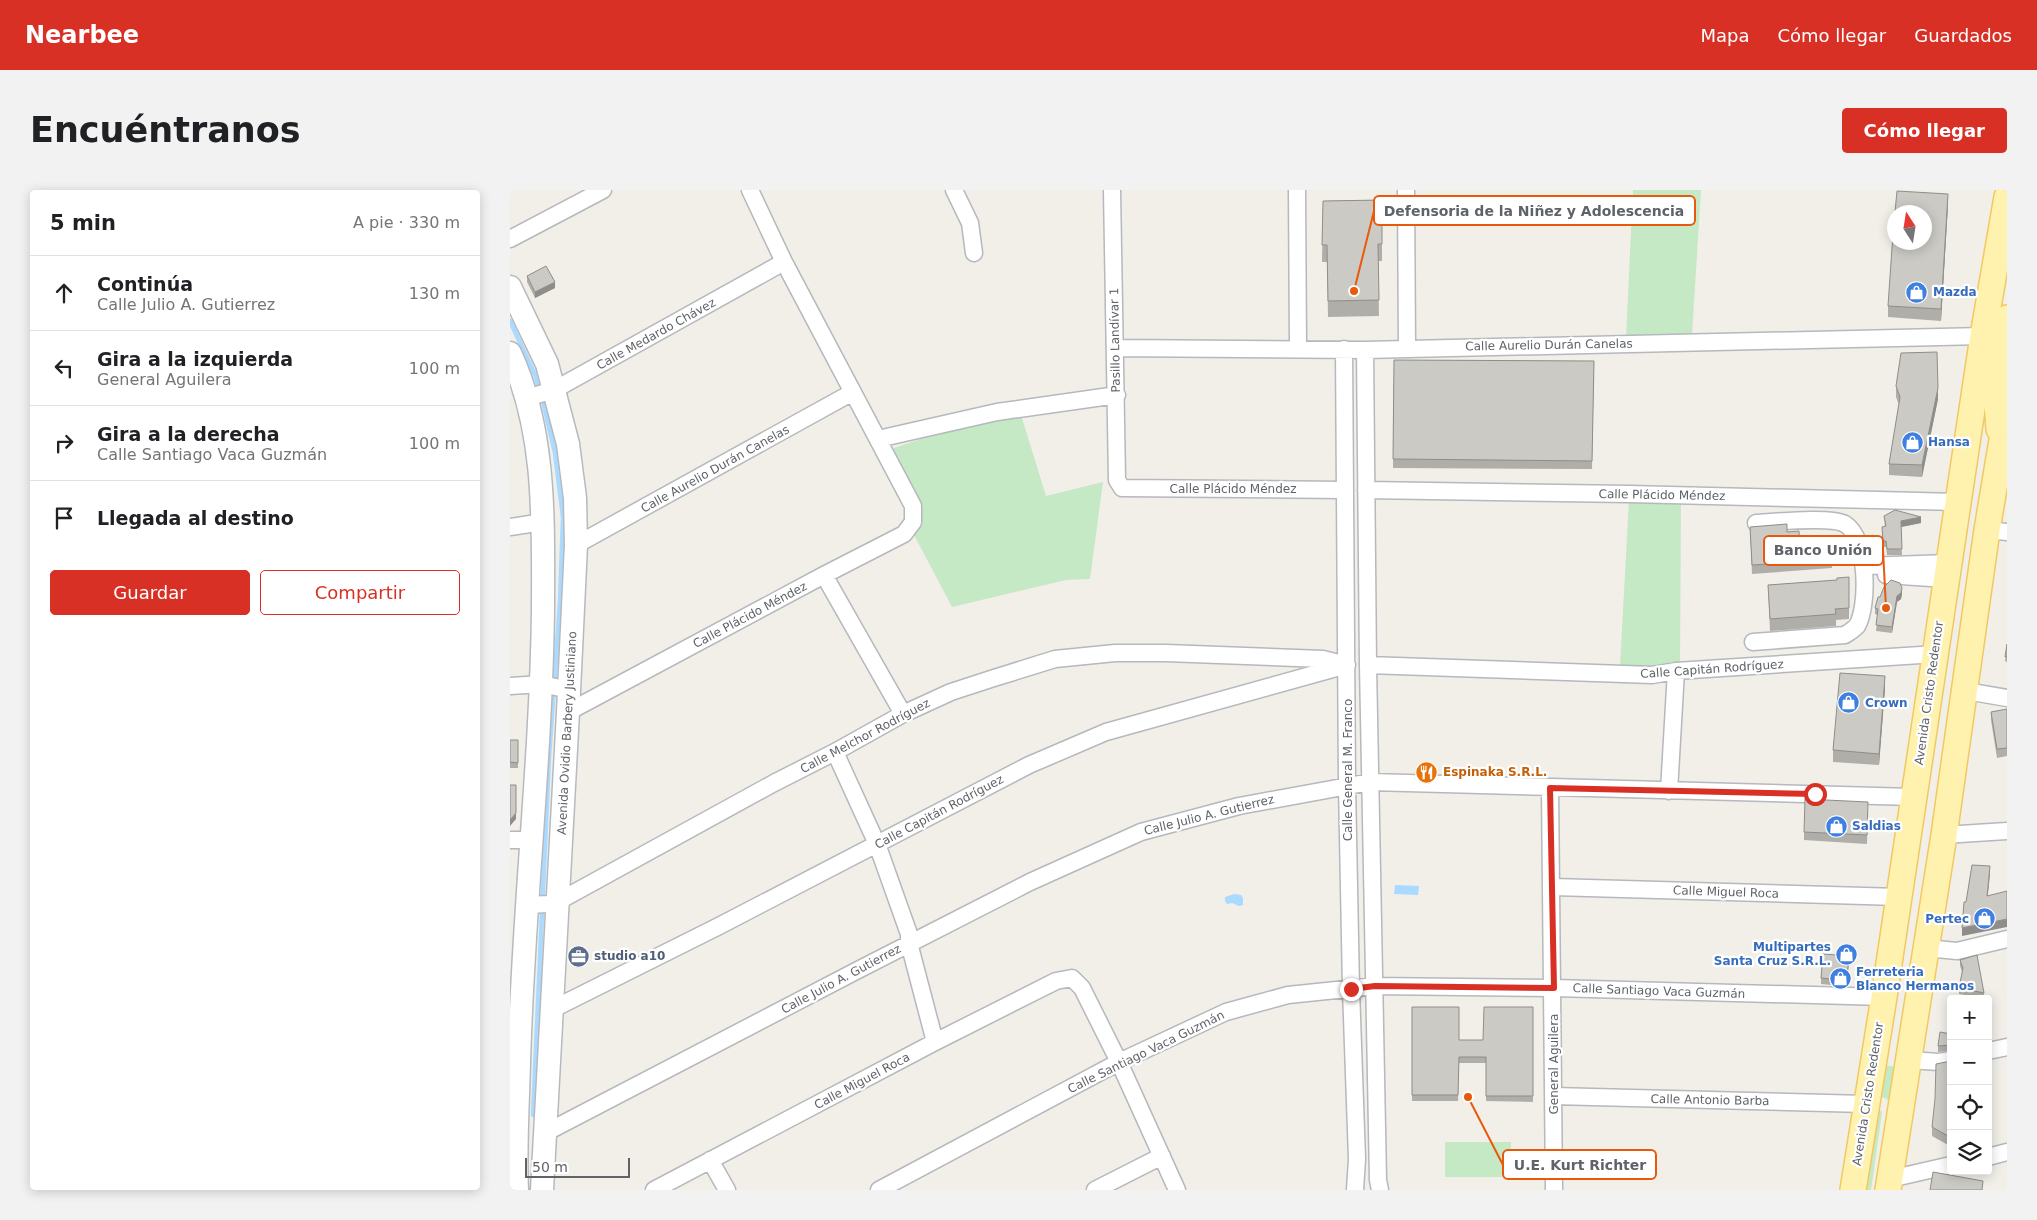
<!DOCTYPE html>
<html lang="es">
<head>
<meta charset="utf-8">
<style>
  :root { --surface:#fff; --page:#f2f2f2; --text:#202124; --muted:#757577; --line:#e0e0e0; --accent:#d93025 }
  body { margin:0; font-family:"DejaVu Sans",sans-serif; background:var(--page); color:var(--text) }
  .controls { position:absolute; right:15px; bottom:15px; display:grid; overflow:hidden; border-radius:5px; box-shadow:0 2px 12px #0003 }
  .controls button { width:45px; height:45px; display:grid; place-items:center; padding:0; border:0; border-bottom:1px solid var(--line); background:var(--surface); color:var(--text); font:25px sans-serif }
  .compass { position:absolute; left:1377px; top:15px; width:45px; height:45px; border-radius:50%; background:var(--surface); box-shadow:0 2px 12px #0003; rotate:348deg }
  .scale { position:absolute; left:15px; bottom:12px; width:105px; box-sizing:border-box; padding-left:5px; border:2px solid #5f6368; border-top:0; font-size:14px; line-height:18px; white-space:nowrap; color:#5f6368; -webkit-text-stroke:4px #fff; paint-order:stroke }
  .stop { position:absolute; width:15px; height:15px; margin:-11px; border:4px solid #d93025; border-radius:50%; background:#fff }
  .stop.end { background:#d93025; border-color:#fff; box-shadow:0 1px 5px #0008 }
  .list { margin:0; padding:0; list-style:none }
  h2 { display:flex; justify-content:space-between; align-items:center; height:65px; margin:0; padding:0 20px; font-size:21px }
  h2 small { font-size:16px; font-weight:400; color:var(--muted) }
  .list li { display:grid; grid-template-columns:32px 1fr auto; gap:15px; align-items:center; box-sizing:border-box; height:75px; padding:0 20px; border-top:1px solid var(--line) }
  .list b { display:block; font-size:19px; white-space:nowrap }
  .list p { margin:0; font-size:16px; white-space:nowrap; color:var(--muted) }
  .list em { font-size:16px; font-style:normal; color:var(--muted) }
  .actions { display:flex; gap:10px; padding:15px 20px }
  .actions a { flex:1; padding:11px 0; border:1px solid var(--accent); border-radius:5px; text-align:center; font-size:18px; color:var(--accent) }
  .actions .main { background:var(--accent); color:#fff }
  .icon { flex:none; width:28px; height:28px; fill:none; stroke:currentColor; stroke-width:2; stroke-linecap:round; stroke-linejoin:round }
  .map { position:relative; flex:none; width:1497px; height:1000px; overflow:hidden; border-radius:5px }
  header { display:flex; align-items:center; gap:30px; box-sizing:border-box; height:70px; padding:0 25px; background:var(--accent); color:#fff }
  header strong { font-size:24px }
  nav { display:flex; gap:28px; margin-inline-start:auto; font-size:18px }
  .intro { display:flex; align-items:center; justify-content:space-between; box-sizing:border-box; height:120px; padding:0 30px }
  h1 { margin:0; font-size:35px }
  .button { padding:12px 22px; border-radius:5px; background:var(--accent); color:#fff; font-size:18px; font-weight:700 }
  main { display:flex; gap:30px; padding:0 30px }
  aside { flex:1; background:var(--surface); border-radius:5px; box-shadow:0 2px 12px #0003 }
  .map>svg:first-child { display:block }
  .green { fill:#c5e8c5 }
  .water { fill:#aadaff }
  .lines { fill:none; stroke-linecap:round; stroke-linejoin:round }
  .stream { stroke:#aadaff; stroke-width:4.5 }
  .street-casing { stroke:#b5b8bc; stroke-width:19 }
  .secondary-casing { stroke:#b6babf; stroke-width:25 }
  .primary-casing { stroke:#f2c960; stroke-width:28 }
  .street { stroke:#fff; stroke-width:16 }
  .secondary { stroke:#fff; stroke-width:22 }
  .primary { stroke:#fff2af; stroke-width:25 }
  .wall { fill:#afaea9 }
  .shaded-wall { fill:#8f8d8a }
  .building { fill:#cccac5; stroke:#8f8d8a }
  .route { stroke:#d93025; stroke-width:6 }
  .labels { text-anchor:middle; stroke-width:4.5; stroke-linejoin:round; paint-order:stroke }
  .shop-label { font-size:12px; font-weight:bold; fill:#366cbe; stroke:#fff; text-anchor:start }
  .street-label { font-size:12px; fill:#5f6368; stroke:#fff }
  .food-label { font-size:12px; font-weight:bold; fill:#c56008; stroke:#fff; text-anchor:start }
  .service-label { font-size:12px; font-weight:bold; fill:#4e5e75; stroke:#fff; text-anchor:start }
  .leader { fill:none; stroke:#e8590c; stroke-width:2 }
  .callout-dot { fill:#e8590c; stroke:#fff; stroke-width:2 }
  .callout { fill:#fff; stroke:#e8590c; stroke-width:2 }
  .callout-label { font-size:14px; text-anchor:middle; font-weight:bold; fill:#5f6368 }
</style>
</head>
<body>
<header>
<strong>Nearbee</strong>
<nav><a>Mapa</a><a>Cómo llegar</a><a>Guardados</a></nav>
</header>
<div class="intro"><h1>Encuéntranos</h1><a class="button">Cómo llegar</a></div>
<main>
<aside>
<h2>5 min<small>A pie · 330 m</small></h2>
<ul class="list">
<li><svg class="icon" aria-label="ahead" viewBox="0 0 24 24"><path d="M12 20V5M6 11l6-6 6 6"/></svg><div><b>Continúa</b><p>Calle Julio A. Gutierrez</p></div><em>130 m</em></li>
<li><svg class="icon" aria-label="left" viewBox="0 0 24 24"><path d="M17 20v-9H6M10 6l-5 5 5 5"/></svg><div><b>Gira a la izquierda</b><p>General Aguilera</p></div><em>100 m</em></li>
<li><svg class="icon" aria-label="right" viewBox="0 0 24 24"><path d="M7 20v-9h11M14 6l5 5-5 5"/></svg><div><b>Gira a la derecha</b><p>Calle Santiago Vaca Guzmán</p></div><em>100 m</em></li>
<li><svg class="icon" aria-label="arrive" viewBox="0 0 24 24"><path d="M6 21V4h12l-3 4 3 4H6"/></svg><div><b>Llegada al destino</b></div></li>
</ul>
<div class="actions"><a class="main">Guardar</a><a>Compartir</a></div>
</aside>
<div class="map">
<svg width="1497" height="1000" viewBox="0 0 1497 1000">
  <rect width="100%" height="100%" fill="#f1efe8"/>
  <path class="green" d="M 1123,0 L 1191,0 L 1182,145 L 1116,147 Z
    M 511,225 L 536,306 L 593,292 L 580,389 L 556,390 L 442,417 L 403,343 C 407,338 412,333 412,326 C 411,311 391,280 383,265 L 384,258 L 426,244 Z
    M 1119,309 L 1171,309 L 1170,472 L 1147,478 L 1110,477 Z
    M 1373,872 L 1378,876 L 1388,877 L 1382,913 L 1375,908 L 1368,907 Z
    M 1369,919 L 1372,922 L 1361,1000 L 1354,1000 L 1366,922 Z
    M 935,952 L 1001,952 L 1001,987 L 935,987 Z"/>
  <path class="water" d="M 885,695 L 909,696 L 908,705 L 884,704 Z
    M 724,704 L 731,705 L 733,708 L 733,715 L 729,716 L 722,713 L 717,714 L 715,711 L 715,707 Z"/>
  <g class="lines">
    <path class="stream" d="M 0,131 L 25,185 L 29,199
      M 23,925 L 39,567 L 50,412 L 53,327 L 45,263 L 32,207"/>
    <defs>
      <path id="street" d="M 444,0 L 460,33 L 464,63
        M 602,0 L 607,290 L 612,298 L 834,300
        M 787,0 L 788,159
        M 896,0 L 897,158
        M 0,49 L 93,0
        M 606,158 L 855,160 L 1473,146
        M 834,159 L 837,595 L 841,799 L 847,969 L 845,1000
        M 855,160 L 858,475 L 868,990 L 870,1000
        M 16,208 L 44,200 L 274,72
        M 368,249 L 487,222 L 607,205
        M 856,300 L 1119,304 L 1448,312
        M 0,337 L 33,332
        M 1477,340 L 1497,342
        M 66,355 L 343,202
        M 1354,376 L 1438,373
        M 314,385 L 393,524
        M 1376,385 L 1436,389
        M 1243,452 L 1335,445 C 1340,442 1343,440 1347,436 C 1359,415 1358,348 1335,334 C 1321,326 1264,332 1246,333
        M 858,475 L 1142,485 L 1166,481 L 1426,464
        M 0,496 L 32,494 L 59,500
        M 1456,501 L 1497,508
        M 58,522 L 314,385 L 394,344 L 403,332 L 403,316 L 274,72 L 240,0
        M 325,562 L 367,654 L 399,744 L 399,753 L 425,852
        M 1040,598 L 1044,1000
        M 1159,601 L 1166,481
        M 1434,645 L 1497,641
        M 0,650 L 21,650
        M 1043,697 L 1389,707
        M 18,715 L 38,714 L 49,711 L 264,593 L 325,562 L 393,524 L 441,502 L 484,488 L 545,469 L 605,463 L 656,463 L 813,469 L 837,475
        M 1416,758 L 1447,761 L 1497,749
        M 41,820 L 209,736 L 519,575 L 596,542 L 837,475
        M 1478,861 L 1497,857
        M 1399,870 L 1429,872 L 1441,870
        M 1043,906 L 1356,914
        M 35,943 L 348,780 L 520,692 L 631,642 L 729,616 L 860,592 L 1403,607
        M 1478,967 L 1497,962
        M 200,970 L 217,1000
        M 1380,989 L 1441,975
        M 144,1000 L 425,852 L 546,791 L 562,788 L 572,798 L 609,872 L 667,1000
        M 369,1000 L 609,872 L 716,822 L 778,805 L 865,796 L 1044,798 L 1374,807
        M 585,1000 L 652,966"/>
      <path id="secondary" d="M 0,97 L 37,174 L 58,254 L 65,308 L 66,355 L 58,522 L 32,1000
        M 0,163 C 37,243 33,335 33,421 C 31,572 13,722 9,873 C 8,915 5,958 7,1000"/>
      <path id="primary" d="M 1489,239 L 1487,212 L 1497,128
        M 1343,1000 L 1374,807 L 1473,146 L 1497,7
        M 1378,1000 L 1434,645 L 1477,340 L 1497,220"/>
    </defs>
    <use href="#street" class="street-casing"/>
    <use href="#secondary" class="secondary-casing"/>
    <use href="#primary" class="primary-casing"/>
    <use href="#street" class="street"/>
    <use href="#secondary" class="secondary"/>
    <use href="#primary" class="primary"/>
  </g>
  <path class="wall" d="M 872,10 L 872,71 L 868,71 L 869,126 L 818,127 L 817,72 L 812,72 L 813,11 Z
    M 1438,15 L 1431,131 L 1378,127 L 1378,116 Z
    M 17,86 L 45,98 L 25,108 L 17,92 Z
    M 884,170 L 1084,171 L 1082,279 L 883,278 Z
    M 1386,196 L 1428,209 L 1412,287 L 1379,285 L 1379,274 L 1389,215 L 1386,207 Z
    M 1374,326 L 1411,333 L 1391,337 L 1392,365 L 1377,365 L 1376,357 L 1373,357 L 1372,343 L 1372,337 L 1375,337 Z
    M 1240,337 L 1277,342 L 1290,357 L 1322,370 L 1322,378 L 1242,384 Z
    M 1339,387 L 1339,429 L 1326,430 L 1326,436 L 1260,441 L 1258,395 L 1327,390 Z
    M 1392,404 L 1391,409 L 1387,412 L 1382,443 L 1366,441 L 1368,425 L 1365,424 L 1365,418 L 1370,407 Z
    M 1497,454 L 1497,472 L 1495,471 Z
    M 1375,498 L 1369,575 L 1323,572 L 1323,560 Z
    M 1497,519 L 1497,566 L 1487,568 L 1481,530 L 1481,522 Z
    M 0,550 L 8,550 L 8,578 L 0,578 Z
    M 1358,621 L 1357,654 L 1294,650 L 1294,642 Z
    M 1450,770 L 1474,803 L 1474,808 L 1449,804 L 1449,798 L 1452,782 L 1450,776 Z
    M 1339,772 L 1337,793 L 1331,796 L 1311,794 L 1311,788 Z
    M 902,817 L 949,850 L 973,850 L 1023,817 L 1023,912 L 976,911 L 976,873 L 949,873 L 948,911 L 902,911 Z
    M 1441,844 L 1441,861 L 1428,862 L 1428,856 Z
    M 1441,871 L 1438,955 L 1422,946 L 1422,937 Z"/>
  <path class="shaded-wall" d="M 1438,4 L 1438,15 L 1431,131 L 1431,119 Z
    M 45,92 L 45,98 L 25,108 L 25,102 Z
    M 1428,198 L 1428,209 L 1412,287 L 1412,275 Z
    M 1411,327 L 1411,333 L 1391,337 L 1391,331 Z
    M 1392,398 L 1392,404 L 1391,409 L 1387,412 L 1382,443 L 1382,437 L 1387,406 Z
    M 1375,486 L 1375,498 L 1369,575 L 1369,564 Z
    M 6,623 L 6,629 L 0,636 L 0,630 Z
    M 1480,676 L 1480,684 L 1477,714 L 1477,706 Z
    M 1497,729 L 1497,737 L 1452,746 L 1452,738 Z
    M 1339,766 L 1337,793 L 1331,796 L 1331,790 Z
    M 1438,946 L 1441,946 L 1441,954 L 1438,955 Z"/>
  <path class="building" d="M 1387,1 L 1438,4 L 1431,119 L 1378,116 L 1384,29 L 1384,52 L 1414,52 L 1414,22 L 1385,22 Z
    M 872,10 L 872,54 L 868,54 L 869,110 L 818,111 L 817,55 L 812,55 L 813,11 Z
    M 36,76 L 45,92 L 25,102 L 17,86 Z
    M 1427,162 L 1428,198 L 1412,275 L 1379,274 L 1390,207 L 1386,196 L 1391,163 Z
    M 884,170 L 1084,171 L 1082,271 L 883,269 Z
    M 1385,320 L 1411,327 L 1391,331 L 1392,359 L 1377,359 L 1376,351 L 1373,351 L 1372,337 L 1376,336 L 1374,326 Z
    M 1277,334 L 1277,342 L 1289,341 L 1290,357 L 1321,355 L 1322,370 L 1242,375 L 1240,337 Z
    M 1339,387 L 1339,418 L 1325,419 L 1326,424 L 1260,429 L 1258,395 L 1327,390 L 1327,388 Z
    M 1381,390 L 1390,393 L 1392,398 L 1391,403 L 1387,406 L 1382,437 L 1366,435 L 1368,419 L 1365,418 L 1368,407 L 1370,407 L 1374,397 Z
    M 1497,454 L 1497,467 L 1495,467 Z
    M 1330,483 L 1375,486 L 1369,564 L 1323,560 Z
    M 1497,519 L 1497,558 L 1487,559 L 1481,522 Z
    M 0,550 L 8,550 L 8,573 L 0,572 Z
    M 0,595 L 6,595 L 6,623 L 0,630 Z
    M 1295,609 L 1358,612 L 1357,645 L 1294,642 Z
    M 1462,675 L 1480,676 L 1477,706 L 1497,701 L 1497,729 L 1452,738 L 1454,712 L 1456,712 Z
    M 1313,764 L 1339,766 L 1337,787 L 1331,790 L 1311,788 Z
    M 1467,765 L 1474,803 L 1449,798 L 1453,778 L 1450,770 Z
    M 902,817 L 949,817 L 949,850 L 973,850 L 974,817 L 1023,817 L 1023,906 L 976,906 L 976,867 L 949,867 L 948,905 L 902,905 Z
    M 1430,842 L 1441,844 L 1441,855 L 1428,856 Z
    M 1441,871 L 1441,946 L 1438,946 L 1422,937 L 1425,909 L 1426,874 Z
    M 1423,982 L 1473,991 L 1472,1000 L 1420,1000 Z"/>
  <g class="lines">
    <path class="route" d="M 841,799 L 865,796 L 1044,798 L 1040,598 L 1305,604"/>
  </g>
  <defs>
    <symbol id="shop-disc" viewBox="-11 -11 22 22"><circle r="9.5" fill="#3f7fe0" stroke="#fff"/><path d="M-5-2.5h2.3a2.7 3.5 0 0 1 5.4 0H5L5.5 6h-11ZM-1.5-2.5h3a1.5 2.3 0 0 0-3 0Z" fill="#fff"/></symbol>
    <symbol id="restaurant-disc" viewBox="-11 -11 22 22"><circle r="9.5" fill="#e8710a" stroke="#fff"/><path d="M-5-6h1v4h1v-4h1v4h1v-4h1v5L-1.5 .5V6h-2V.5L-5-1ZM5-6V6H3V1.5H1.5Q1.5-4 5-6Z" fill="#fff"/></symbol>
    <symbol id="office-disc" viewBox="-11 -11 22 22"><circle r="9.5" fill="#5c6f8a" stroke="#fff"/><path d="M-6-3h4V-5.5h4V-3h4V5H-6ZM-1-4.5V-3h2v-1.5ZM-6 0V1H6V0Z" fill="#fff"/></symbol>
  </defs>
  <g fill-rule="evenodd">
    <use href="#shop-disc" x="1394" y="90" width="25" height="25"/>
    <use href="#shop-disc" x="1390" y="240" width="25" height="25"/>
    <use href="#shop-disc" x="1326" y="500" width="25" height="25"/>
    <use href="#restaurant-disc" x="904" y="570" width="25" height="25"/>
    <use href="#shop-disc" x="1314" y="624" width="25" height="25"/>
    <use href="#shop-disc" x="1462" y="716" width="25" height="25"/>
    <use href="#shop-disc" x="1324" y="752" width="25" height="25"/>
    <use href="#office-disc" x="56" y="754" width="25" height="25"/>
    <use href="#shop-disc" x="1318" y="776" width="25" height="25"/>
  </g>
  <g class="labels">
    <g class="shop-label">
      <text x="1423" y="106">Mazda</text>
      <text x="1418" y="256">Hansa</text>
      <text x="1355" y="517">Crown</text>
      <text x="1342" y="640">Saldias</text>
      <text x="1459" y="733" text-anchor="end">Pertec</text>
      <text x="1321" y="761" text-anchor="end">Multipartes<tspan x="1321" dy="14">Santa Cruz S.R.L.</tspan></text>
      <text x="1346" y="786">Ferreteria<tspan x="1346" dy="14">Blanco Hermanos</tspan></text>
    </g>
    <g class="street-label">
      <text transform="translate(146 144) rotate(-29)" y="4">Calle Medardo Chávez</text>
      <text transform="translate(605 150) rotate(-91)" y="4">Pasillo Landívar 1</text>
      <text transform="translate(1039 155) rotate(-1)" y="4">Calle Aurelio Durán Canelas</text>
      <text transform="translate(205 279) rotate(-29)" y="4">Calle Aurelio Durán Canelas</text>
      <text x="723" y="303">Calle Plácido Méndez</text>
      <text transform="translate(1152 305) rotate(1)" y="4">Calle Plácido Méndez</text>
      <text transform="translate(240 425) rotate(-28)" y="4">Calle Plácido Méndez</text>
      <text transform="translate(1202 479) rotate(-4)" y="4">Calle Capitán Rodríguez</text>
      <text transform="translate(1419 503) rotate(-82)" y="4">Avenida Cristo Redentor</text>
      <text transform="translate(57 543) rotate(-87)" y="4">Avenida Ovidio Barbery Justiniano</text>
      <text transform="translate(355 546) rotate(-28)" y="4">Calle Melchor Rodríguez</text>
      <text transform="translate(838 580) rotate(-90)" y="4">Calle General M. Franco</text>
      <text transform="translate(429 622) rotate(-28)" y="4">Calle Capitán Rodríguez</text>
      <text transform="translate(699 625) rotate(-14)" y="4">Calle Julio A. Gutierrez</text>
      <text transform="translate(1216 702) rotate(2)" y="4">Calle Miguel Roca</text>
      <text transform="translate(331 789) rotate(-28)" y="4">Calle Julio A. Gutierrez</text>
      <text transform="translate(1149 801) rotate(2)" y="4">Calle Santiago Vaca Guzmán</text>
      <text transform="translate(636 862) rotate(-26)" y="4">Calle Santiago Vaca Guzmán</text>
      <text transform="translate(1044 874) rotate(-90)" y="4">General Aguilera</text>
      <text transform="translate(352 891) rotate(-28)" y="4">Calle Miguel Roca</text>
      <text transform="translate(1358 904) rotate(-81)" y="4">Avenida Cristo Redentor</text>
      <text transform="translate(1200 910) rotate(1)" y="4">Calle Antonio Barba</text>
    </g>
    <g class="food-label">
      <text x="933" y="586">Espinaka S.R.L.</text>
    </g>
    <g class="service-label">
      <text x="84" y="770">studio a10</text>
    </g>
  </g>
  <path class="leader" d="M844 101L864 21M1376 418L1373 360M958 907L993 975"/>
  <g class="callout-dot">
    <circle cx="844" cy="101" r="5"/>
    <circle cx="1376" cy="418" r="5"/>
    <circle cx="958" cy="907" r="5"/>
  </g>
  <g class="callout">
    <rect x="864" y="6" width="321" height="29" rx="5"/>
    <rect x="1254" y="346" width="119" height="29" rx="5"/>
    <rect x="993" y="960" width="153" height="29" rx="5"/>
  </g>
  <g class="callout-label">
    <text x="1024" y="26">Defensoria de la Niñez y Adolescencia</text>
    <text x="1313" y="365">Banco Unión</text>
    <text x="1070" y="980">U.E. Kurt Richter</text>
  </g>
</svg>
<div class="controls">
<button>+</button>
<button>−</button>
<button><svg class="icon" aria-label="locate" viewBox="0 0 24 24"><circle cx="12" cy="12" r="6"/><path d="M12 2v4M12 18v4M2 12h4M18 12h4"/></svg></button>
<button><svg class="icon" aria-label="layers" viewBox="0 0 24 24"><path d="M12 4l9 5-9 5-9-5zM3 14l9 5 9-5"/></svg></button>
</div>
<svg class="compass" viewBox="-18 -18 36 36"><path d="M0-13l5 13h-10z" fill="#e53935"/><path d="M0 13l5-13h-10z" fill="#757577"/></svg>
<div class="scale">50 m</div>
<div class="stop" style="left:1305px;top:604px"></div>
<div class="stop end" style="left:841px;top:799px"></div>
</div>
</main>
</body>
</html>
